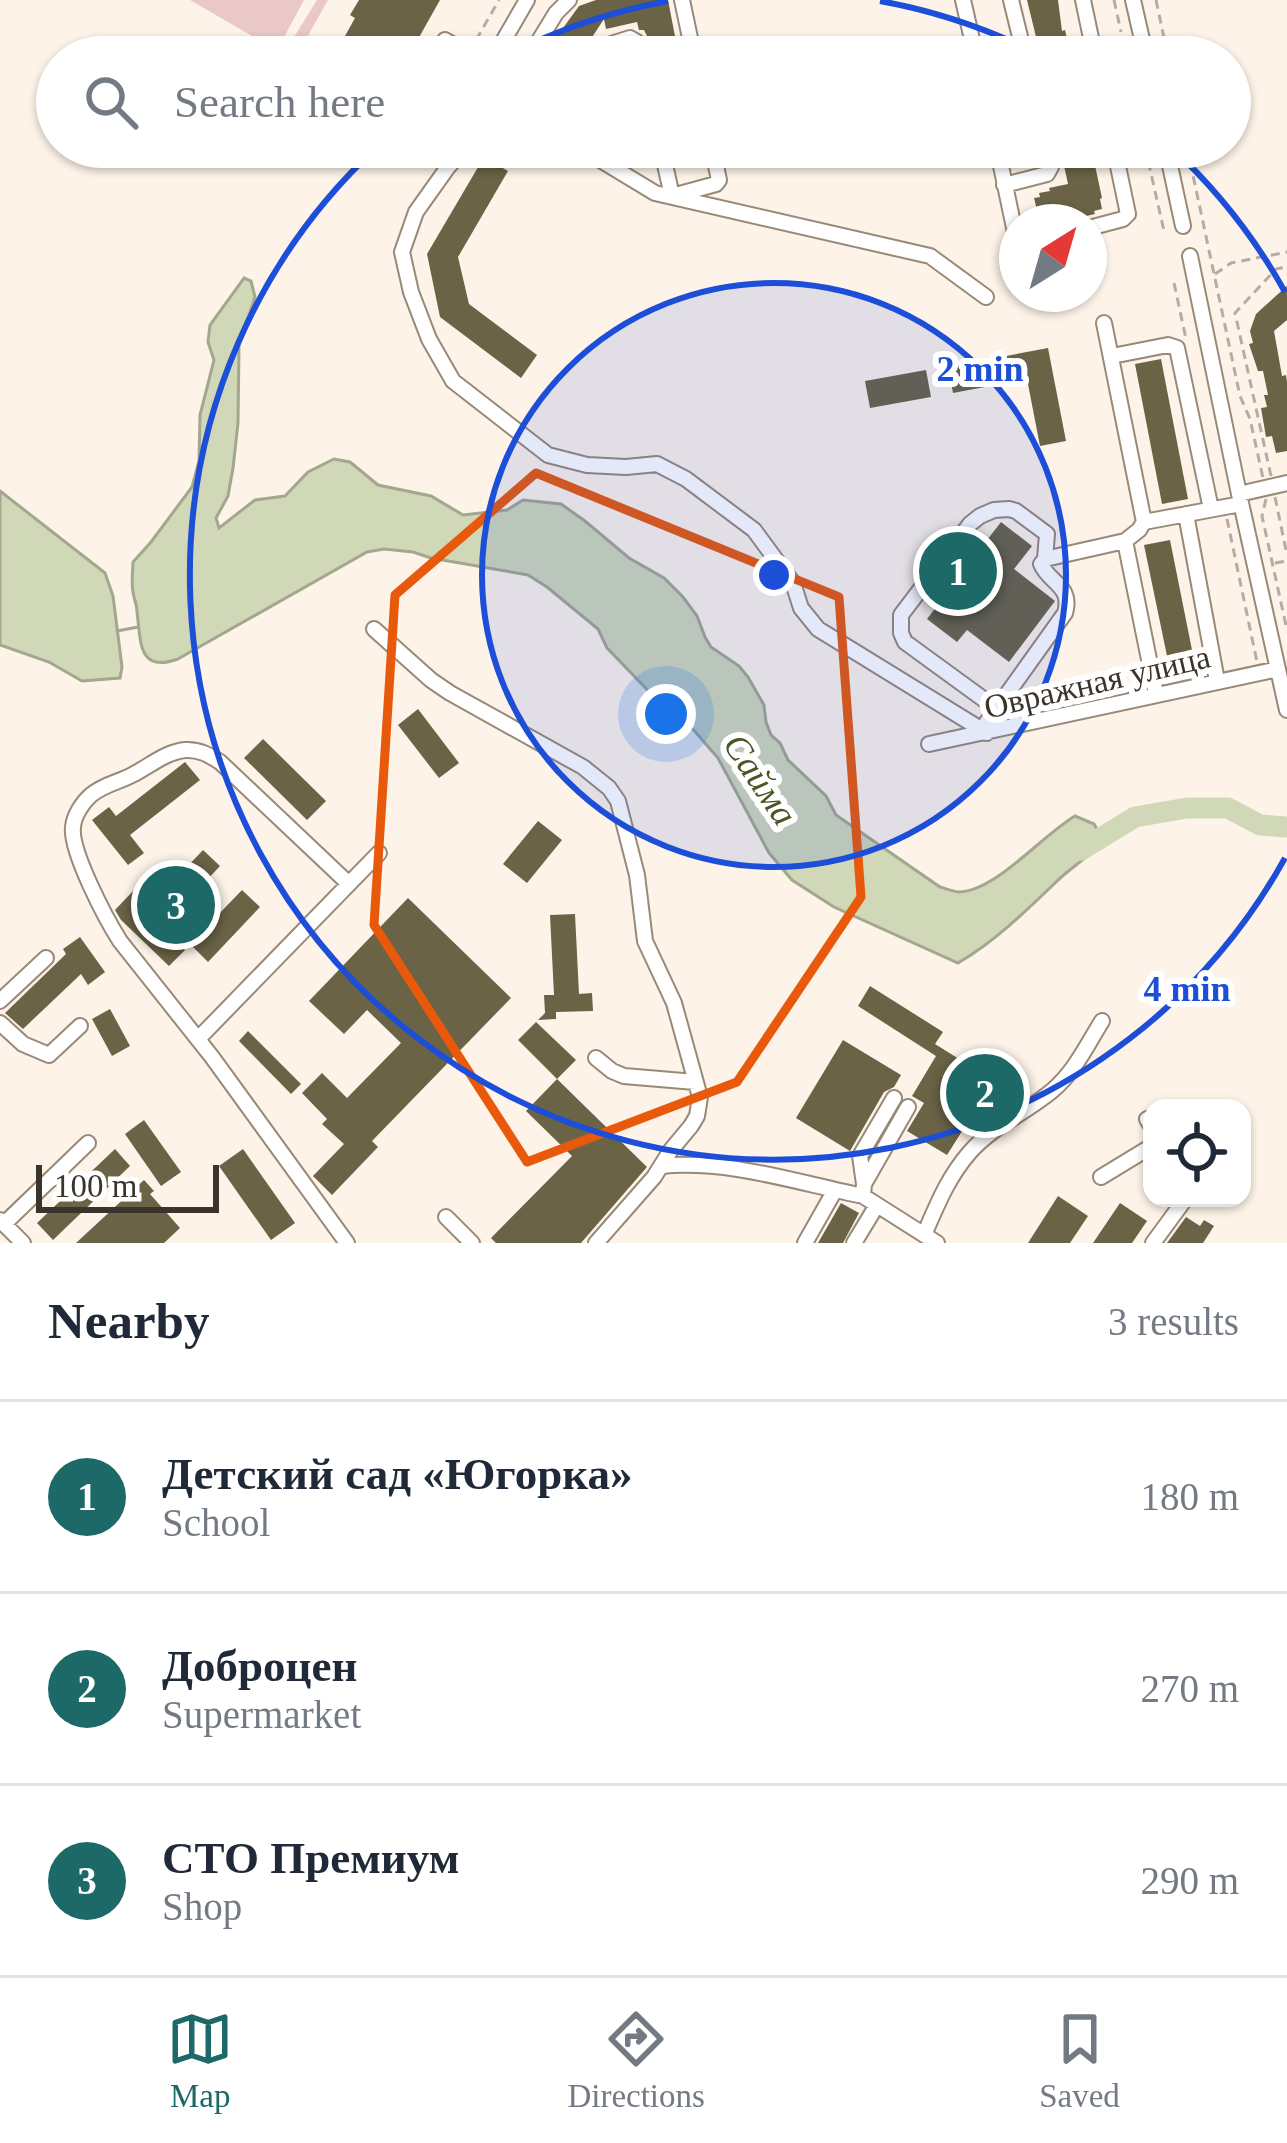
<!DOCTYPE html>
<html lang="en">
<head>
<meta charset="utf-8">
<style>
  :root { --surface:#fff; --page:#f6f6f7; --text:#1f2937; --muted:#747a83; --line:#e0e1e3; --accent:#1c6968 }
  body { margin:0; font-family:"Times New Roman",serif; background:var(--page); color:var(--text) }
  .controls { position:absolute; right:36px; bottom:36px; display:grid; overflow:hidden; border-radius:24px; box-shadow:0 3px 9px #0004 }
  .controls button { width:108px; height:108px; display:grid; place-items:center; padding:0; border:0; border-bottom:3px solid var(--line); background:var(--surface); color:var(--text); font:60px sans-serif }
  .compass { position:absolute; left:999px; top:204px; width:108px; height:108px; border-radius:50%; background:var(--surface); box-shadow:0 3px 9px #0004; rotate:37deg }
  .scale { position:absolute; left:36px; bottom:30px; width:183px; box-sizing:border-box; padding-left:12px; border:6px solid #3a342d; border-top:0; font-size:33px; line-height:42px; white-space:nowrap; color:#3a342d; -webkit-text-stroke:9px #fff; paint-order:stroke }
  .you { position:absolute; left:666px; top:714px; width:42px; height:42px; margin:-30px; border:9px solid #fff; border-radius:50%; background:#1a73e8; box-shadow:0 0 0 18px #1a73e833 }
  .badge { display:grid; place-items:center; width:78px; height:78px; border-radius:50%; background:var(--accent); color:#fff; font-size:39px; font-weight:700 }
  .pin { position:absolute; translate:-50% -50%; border:6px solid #fff; box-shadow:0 3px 12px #0006 }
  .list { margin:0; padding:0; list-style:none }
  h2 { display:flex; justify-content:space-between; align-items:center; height:156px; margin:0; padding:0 48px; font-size:51px }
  h2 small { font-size:39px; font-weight:400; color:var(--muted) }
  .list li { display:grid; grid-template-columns:78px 1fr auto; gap:36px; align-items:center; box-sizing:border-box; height:192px; padding:0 48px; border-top:3px solid var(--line) }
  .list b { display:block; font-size:45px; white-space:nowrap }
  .list p { margin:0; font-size:39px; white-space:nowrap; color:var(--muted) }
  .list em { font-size:39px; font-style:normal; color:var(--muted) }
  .icon { flex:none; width:66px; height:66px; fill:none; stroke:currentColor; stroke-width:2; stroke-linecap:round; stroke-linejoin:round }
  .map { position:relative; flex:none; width:1287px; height:1243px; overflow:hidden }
  .search { position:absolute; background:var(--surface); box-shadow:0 3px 9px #0004; left:36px; right:36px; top:36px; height:132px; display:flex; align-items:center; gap:30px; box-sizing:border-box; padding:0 42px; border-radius:66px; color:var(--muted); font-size:45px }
  .sheet { height:732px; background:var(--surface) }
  nav { display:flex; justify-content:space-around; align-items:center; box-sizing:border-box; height:168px; border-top:3px solid var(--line); background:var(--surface); font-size:33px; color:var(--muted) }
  nav a { display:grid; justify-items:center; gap:6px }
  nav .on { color:var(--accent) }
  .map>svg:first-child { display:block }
  .green { fill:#eac8c7 }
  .water { fill:#d0d8b8; stroke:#a3a78e; stroke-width:3 }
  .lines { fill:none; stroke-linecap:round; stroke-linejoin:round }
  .stream { stroke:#a3a78e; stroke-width:3 }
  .river { stroke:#d0d8b8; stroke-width:21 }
  .building { fill:#6a6346 }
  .minor-casing { stroke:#988978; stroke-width:18 }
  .path { stroke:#b5ada3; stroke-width:3; stroke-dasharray:9 6; stroke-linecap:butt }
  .minor { stroke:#fff; stroke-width:14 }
  .marked { fill:none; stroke:#e8590c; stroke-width:9; stroke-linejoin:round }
  .ring { fill:none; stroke:#1d4ed8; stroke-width:6 }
  .labels { text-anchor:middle; stroke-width:12; stroke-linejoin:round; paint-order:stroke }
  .street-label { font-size:33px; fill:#3a342d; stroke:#fff }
  .water-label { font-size:36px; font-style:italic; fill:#4a5523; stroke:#fff }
  .centre { fill:#1d4ed8; stroke:#fff; stroke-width:6 }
  .ring-label { font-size:36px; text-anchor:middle; font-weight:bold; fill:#1d4ed8; stroke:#fff; stroke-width:12; stroke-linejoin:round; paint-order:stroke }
</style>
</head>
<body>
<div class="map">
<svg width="1287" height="1243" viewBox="0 0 1287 1243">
  <rect width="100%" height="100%" fill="#fdf3e8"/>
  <path class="green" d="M 190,0 L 304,0 L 277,50 L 296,34 L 317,0 L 328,0 L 296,57 L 259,57 L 276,50 Z"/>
  <path class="water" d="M 244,278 L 251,281 L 255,297 L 239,345 L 238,423 L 233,468 L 228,496 L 216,518 L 219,528 L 255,500 L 285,496 L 308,472 L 334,459 L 350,462 L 378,485 L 431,496 L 463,515 L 507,510 L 523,500 L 561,504 L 585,521 L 629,558 L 664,578 L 683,597 L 697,616 L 705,637 L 711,647 L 739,666 L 748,677 L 764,705 L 766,722 L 771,735 L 780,743 L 788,760 L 826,796 L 836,815 L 940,887 C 944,888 955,892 959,892 C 996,891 1041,836 1075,816 L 1094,824 L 1101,837 L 1099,845 C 1086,859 1069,869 1055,883 C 1025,912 994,942 958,963 L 834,907 L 792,880 L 769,853 L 718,758 L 691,727 L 659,702 L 607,648 L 598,629 L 547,587 L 528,575 L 431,558 L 413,552 L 384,549 L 367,552 L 178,659 C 137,674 141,640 137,612 C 137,605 134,599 133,592 C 131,582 133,571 133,562 L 151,542 L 192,487 L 199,461 L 200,415 L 214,360 L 208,342 L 210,325 Z
    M 0,491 L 105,573 L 113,596 L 122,667 L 120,678 L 82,681 L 49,662 L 0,645 Z"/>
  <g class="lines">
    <path class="stream" d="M 117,631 L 138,627"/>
    <path class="river" d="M 1081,850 L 1135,817 L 1187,808 L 1228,808 L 1260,825 L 1287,827"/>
  </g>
  <path class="building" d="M 359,0 L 440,0 L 408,57 L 356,57 L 349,53 L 355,42 L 345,36 L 355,18 L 350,15 Z
    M 596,0 L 668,0 L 679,57 L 652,57 L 648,38 L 644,30 L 639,30 L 637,22 L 606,29 L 604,19 L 579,57 L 542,57 L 579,6 Z
    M 1027,0 L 1058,0 L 1062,31 L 1065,30 L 1069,48 L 1042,54 L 1039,40 L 1037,41 Z
    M 1063,147 L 1088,147 L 1090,156 L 1093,156 L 1102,198 L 1100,199 L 1102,209 L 1094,211 L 1095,214 L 1059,222 L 1040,222 L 1034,198 L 1040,197 L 1039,193 L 1050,191 L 1049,188 L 1068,184 L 1061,152 L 1064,151 Z
    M 484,157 L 508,171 L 458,257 L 469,304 L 537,355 L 521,378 L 440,317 L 427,254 Z
    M 1287,286 L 1287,320 L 1274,331 L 1282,376 L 1286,375 L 1287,382 L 1287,451 L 1276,453 L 1272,436 L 1266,437 L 1261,408 L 1267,407 L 1264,395 L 1268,395 L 1263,371 L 1258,371 L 1249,344 L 1253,343 L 1250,331 L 1256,314 Z
    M 1048,348 L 1066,441 L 1040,446 L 1027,379 L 953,393 L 948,367 Z
    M 1161,359 L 1188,499 L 1162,504 L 1135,364 Z
    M 926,370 L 931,397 L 870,408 L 865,381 Z
    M 1001,522 L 1032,546 L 1014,569 L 1055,601 L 1009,662 L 967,630 L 957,642 L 927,619 L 953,585 L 948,581 L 969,554 L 974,557 Z
    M 1170,540 L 1197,675 L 1172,680 L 1144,545 Z
    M 418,709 L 459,763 L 439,778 L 398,725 Z
    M 263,739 L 326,801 L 307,820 L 244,758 Z
    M 185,762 L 200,780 L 130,835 L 144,853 L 128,865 L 92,820 L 109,807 L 116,816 Z
    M 538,821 L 562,840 L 527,883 L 503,864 Z
    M 203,850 L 220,866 L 162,928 L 185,950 L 169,966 L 121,920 L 115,910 L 135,889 L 151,905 Z
    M 242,890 L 260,907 L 208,962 L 190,944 Z
    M 408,898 L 511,998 L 372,1141 L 378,1147 L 332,1195 L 313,1176 L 344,1144 L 322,1124 L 327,1119 L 302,1093 L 322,1073 L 347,1098 L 401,1043 L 367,1010 L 344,1034 L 309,1001 Z
    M 575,914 L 579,994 L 592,993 L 593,1011 L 556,1012 L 556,1019 L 538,1020 L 545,1013 L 544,995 L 554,995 L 550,915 Z
    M 80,937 L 105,972 L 88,985 L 81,974 L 23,1029 L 5,1013 L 66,954 L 63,949 Z
    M 870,986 L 943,1032 L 935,1044 L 1004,1087 L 980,1128 L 973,1133 L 964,1128 L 947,1155 L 907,1131 L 924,1103 L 912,1096 L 936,1056 L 858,1006 Z
    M 110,1009 L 130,1046 L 112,1056 L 92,1019 Z
    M 536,1022 L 576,1060 L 557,1079 L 518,1040 Z
    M 248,1031 L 301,1084 L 291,1094 L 239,1041 Z
    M 843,1040 L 901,1075 L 894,1087 L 884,1092 L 850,1151 L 796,1118 Z
    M 557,1079 L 647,1167 L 581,1243 L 496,1243 L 491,1238 L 572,1156 L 526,1111 Z
    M 144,1120 L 181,1172 L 161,1186 L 125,1134 Z
    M 115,1149 L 130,1166 L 53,1240 L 37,1223 Z
    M 243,1149 L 295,1223 L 271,1240 L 219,1166 Z
    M 144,1180 L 154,1191 L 150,1194 L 180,1228 L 164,1243 L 76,1243 Z
    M 1058,1196 L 1088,1216 L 1070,1243 L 1028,1243 Z
    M 841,1203 L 859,1213 L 843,1243 L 818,1243 Z
    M 1120,1203 L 1147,1221 L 1132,1243 L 1093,1243 Z
    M 1186,1217 L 1200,1226 L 1204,1220 L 1214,1226 L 1203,1243 L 1167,1243 Z"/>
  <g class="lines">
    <defs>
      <path id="minor" d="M 682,0 L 694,57
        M 963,0 L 976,57
        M 1011,0 L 1025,57
        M 1083,0 L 1095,57
        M 1133,0 L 1146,57
        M 445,40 L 475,57
        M 494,57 L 527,0
        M 529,57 L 556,13 L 569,0
        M 597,57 L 605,46 L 630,38 L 637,42 L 641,57
        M 1076,57 L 1143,43
        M 466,147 L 448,167 L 416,212 L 402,252 L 411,292 L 429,339 L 453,381 L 548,455 L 587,465 L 626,467 L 657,464 L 686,479 L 754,530 L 793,583 L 801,608 L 818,629 L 987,733
        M 579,147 L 655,193 L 930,256 L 986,297
        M 661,147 L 672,196 L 716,184 L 719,180 L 712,147
        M 997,147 L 1017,242
        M 1166,147 L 1183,226
        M 1004,185 L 1047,174 L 1051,167 L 1046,147
        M 1089,228 L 1123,219 L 1128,214 L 1114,147
        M 1190,256 L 1239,494 L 1287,710
        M 1104,323 L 1144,522
        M 1112,356 L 1168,345 L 1177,348 L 1211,509
        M 1239,494 L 1287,483
        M 1186,514 L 1217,681
        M 374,629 L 431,680 L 450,693 L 583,767 L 609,788 L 618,801 L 637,875 L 645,941 L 674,1003 L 700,1097 L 697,1116 L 691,1126 L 671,1150 L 654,1177 L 596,1243
        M 1156,694 L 1125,541 L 1139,530 L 1144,522 L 1241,504
        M 997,709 L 905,642 L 901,633 L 901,615 L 970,524 L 980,516 L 994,510 L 1009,509 L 1016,511 L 1047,534 L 1045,559
        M 982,729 L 1065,613 C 1073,586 1049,583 1041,564 L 1045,559 L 1125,541
        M 929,744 L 1278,669
        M 0,1001 L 46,958
        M 0,1023 L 23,1044 L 49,1055 L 80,1026
        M 198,1039 L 379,853
        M 596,1058 L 612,1071 L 624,1076 L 695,1082
        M 908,1107 L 864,1184 L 863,1196 L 937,1243
        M 1147,1119 L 1152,1128
        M 661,1166 C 728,1159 798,1183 863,1196
        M 1101,1177 L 1152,1146
        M 864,1184 L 860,1156 L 894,1098
        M 446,1217 L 472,1243
        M 0,1220 L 23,1243
        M 4,1224 L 88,1143
        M 924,1235 C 937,1205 948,1177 970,1152 C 994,1125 1026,1113 1053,1090 C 1075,1071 1087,1045 1102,1021
        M 347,1243 L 212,1057 L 120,941 C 106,919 70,851 73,827 C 74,815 83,802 91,795 C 104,784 120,782 134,774 C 151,765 166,752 185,750 C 199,749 209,755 220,762 L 349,884
        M 805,1243 L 835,1190
        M 854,1243 L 877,1205
        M 1153,1243 L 1186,1198"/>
    </defs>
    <use href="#minor" class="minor-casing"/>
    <path class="path" d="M 1114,0 L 1121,32
      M 1156,0 L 1168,57
      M 476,40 L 499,0
      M 1145,147 L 1164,231
      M 1187,147 L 1240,396 L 1250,419 L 1263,478
      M 1215,274 L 1231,263 L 1287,252
      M 1174,283 L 1186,339
      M 1271,476 L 1235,313 L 1276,269 L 1287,267
      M 1275,497 L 1287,555
      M 1266,499 L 1262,516 L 1287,630
      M 1227,519 L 1257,662
      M 1275,563 L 1287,561"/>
    <use href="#minor" class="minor"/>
  </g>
  <path class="marked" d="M 536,473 L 839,597 L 861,897 L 737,1082 L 527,1162 L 374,925 L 395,595 Z"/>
  <circle cx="774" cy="575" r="292" fill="#1d4ed8" fill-opacity=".12"/>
  <g class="ring">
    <circle cx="774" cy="575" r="292"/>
    <path d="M1285 858A584 584 0 1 1 376 148M504 57A584 584 0 0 1 668 1M880 1A584 584 0 0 1 1044 57M1172 148A584 584 0 0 1 1285 292"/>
  </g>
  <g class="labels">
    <g class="street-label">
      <text transform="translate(1097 681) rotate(-13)" y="12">Овражная улица</text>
    </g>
    <g class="water-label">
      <text transform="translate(761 779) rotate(56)" y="13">Сайма</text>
    </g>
  </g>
  <circle cx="774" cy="575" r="18" class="centre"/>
  <g class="ring-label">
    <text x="980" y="381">2 min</text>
    <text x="1187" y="1001">4 min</text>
  </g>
</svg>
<div class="controls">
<button><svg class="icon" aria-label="locate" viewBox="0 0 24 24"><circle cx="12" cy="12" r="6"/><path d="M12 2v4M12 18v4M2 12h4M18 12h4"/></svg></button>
</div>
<svg class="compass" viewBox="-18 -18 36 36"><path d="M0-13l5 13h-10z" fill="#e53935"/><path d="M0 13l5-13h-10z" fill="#747a83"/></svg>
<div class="scale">100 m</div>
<div class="you"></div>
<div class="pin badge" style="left:958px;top:571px">1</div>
<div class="pin badge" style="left:985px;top:1093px">2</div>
<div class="pin badge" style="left:176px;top:905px">3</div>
<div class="search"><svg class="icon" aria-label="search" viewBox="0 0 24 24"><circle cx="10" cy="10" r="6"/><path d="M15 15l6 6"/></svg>Search here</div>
</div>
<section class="sheet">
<h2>Nearby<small>3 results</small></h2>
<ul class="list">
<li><span class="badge">1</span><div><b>Детский сад «Югорка»</b><p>School</p></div><em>180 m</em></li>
<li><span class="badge">2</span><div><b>Доброцен</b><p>Supermarket</p></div><em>270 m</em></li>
<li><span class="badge">3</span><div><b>СТО Премиум</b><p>Shop</p></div><em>290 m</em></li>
</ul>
</section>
<nav>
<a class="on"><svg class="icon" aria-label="map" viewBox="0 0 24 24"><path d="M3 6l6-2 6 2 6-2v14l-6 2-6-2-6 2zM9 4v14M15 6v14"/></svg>Map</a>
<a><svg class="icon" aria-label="directions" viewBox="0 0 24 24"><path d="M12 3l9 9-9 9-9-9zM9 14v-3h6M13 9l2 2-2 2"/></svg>Directions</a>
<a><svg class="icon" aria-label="saved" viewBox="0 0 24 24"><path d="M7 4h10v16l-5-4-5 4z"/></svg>Saved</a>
</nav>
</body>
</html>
